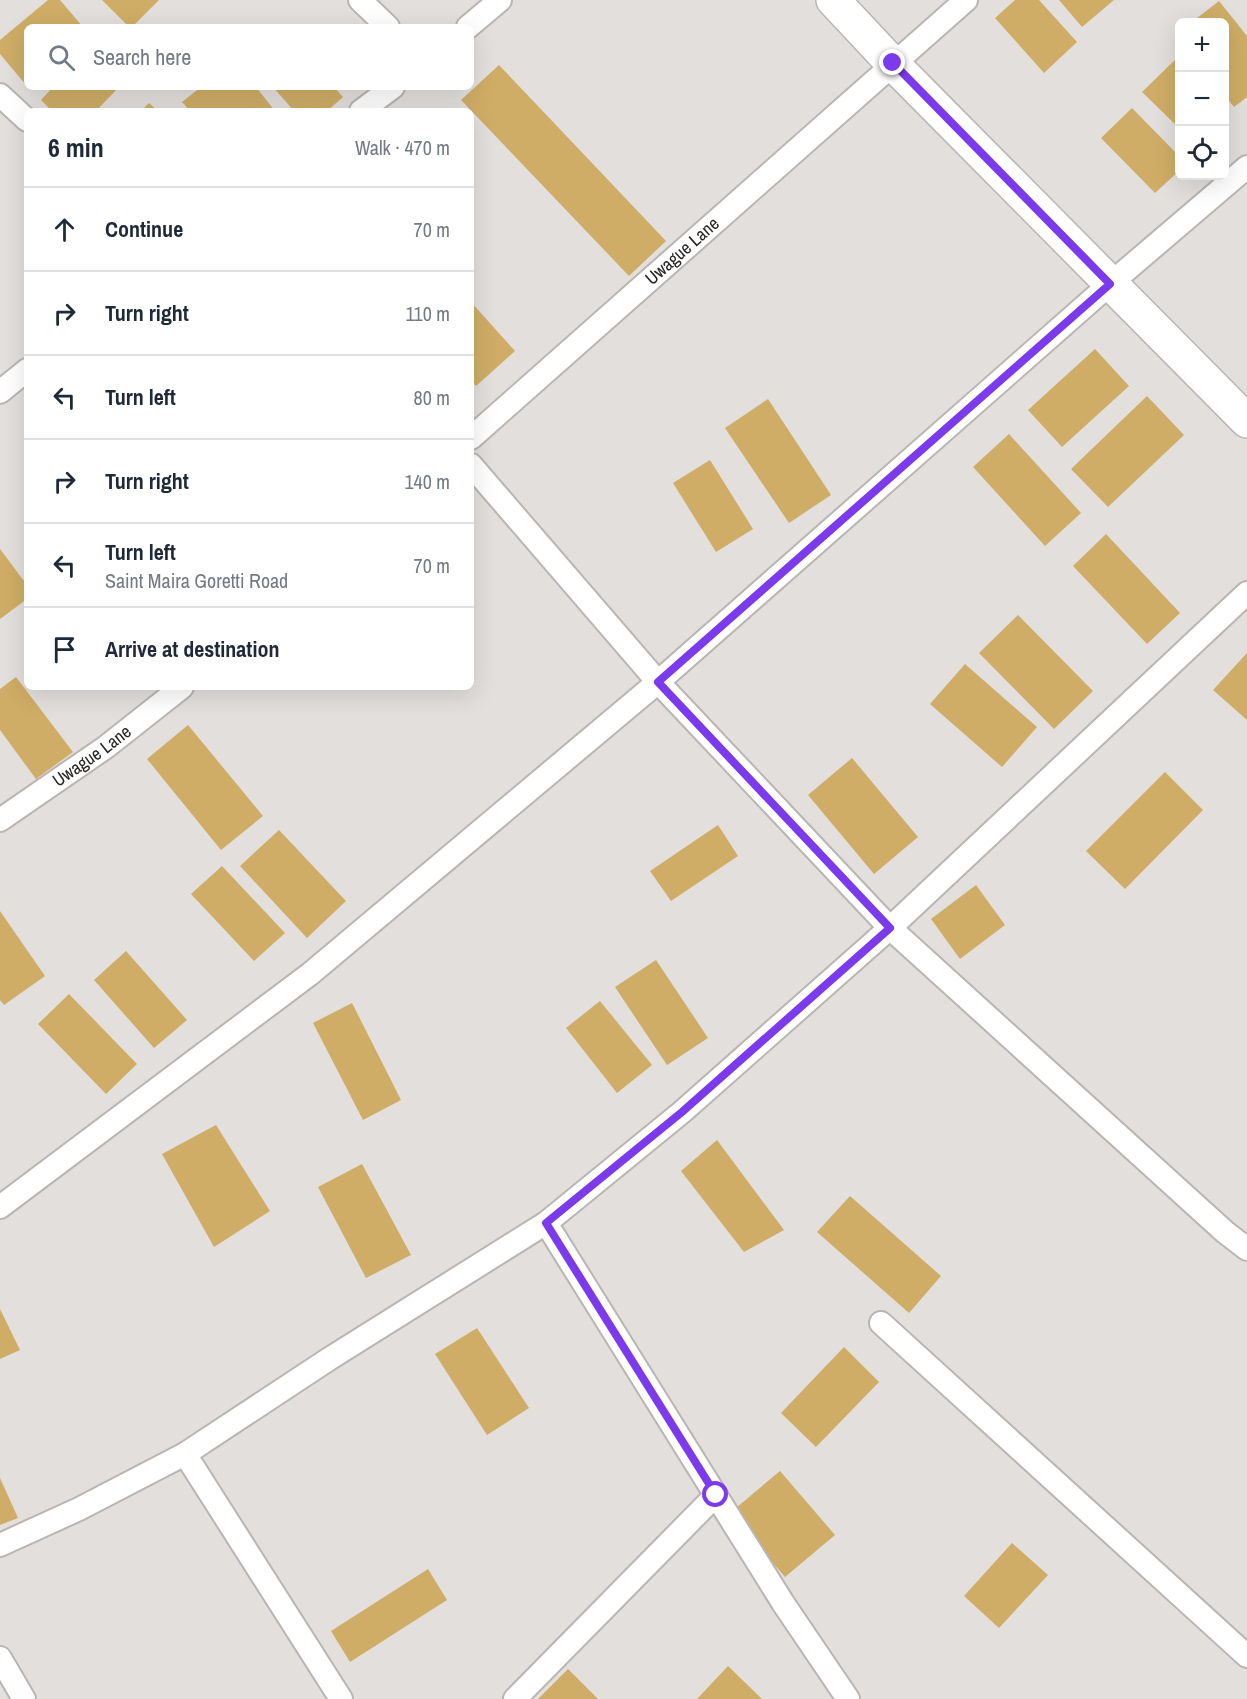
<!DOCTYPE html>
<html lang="en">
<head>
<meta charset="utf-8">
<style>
  :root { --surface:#fff; --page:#f6f6f7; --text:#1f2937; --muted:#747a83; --line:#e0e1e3 }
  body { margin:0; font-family:"Archivo Narrow",sans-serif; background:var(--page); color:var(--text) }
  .controls { position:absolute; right:18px; top:18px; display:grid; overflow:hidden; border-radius:9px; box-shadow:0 6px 24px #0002 }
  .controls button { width:54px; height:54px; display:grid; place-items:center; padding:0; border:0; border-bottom:2px solid var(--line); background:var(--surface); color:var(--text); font:30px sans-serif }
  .stop { position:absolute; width:18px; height:18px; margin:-14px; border:4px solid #7c3aed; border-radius:50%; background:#fff }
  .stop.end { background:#7c3aed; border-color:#fff; box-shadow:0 2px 6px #0008 }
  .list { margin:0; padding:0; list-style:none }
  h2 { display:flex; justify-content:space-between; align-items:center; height:78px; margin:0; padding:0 24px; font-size:26px }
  h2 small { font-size:20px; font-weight:400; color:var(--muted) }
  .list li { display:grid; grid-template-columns:39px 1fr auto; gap:18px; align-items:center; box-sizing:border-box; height:84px; padding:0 24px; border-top:2px solid var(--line) }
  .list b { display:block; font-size:22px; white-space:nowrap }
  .list p { margin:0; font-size:20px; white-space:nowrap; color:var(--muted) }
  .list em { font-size:20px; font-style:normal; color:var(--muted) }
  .icon { flex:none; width:33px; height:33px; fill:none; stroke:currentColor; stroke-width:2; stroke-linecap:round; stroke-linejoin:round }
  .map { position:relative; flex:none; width:1247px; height:1699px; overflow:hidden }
  .search { position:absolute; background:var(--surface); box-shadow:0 6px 24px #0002; left:24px; top:24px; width:450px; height:66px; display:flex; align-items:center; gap:15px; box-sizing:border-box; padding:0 21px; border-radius:9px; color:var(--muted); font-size:22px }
  .panel { position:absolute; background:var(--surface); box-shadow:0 6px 24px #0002; left:24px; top:108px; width:450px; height:582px; border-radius:9px }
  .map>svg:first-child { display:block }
  .building { fill:#cfad66 }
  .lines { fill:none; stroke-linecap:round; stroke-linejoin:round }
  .street-casing { stroke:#b9b5b3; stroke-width:26 }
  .secondary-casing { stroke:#b9b5b3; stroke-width:36 }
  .street { stroke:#fff; stroke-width:22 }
  .secondary { stroke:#fff; stroke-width:33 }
  .route { stroke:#7c3aed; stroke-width:8 }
  .labels { text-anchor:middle; stroke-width:5; stroke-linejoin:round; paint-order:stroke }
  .street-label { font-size:18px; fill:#262524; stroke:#fff }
</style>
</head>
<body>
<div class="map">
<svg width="1247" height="1699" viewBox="0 0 1247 1699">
  <rect width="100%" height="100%" fill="#e2dfdd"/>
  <path class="building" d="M 48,0 L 60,0 L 83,27 L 27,27 L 27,84 L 26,85 L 0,54 L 0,40 Z
    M 102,0 L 159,0 L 132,27 L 129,27 Z
    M 1015,0 L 1039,0 L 1077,42 L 1044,73 L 995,18 Z
    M 1059,0 L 1114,0 L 1082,27 Z
    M 1219,1 L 1247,36 L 1247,97 L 1234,107 L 1224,95 L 1224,22 L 1192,22 Z
    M 1180,55 L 1180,129 L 1142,92 Z
    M 499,65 L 666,241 L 629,276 L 461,100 Z
    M 53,87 L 119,87 L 96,111 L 52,111 L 41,100 Z
    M 201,87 L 256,87 L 275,111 L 190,111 L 182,102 Z
    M 273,87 L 334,87 L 343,97 L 327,111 L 294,111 Z
    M 149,103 L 158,111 L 141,111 Z
    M 1132,108 L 1180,157 L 1180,170 L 1155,193 L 1101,138 Z
    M 471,302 L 515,351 L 476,386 L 471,380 Z
    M 1095,349 L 1129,386 L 1062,447 L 1028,410 Z
    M 1147,396 L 1184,435 L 1108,507 L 1071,469 Z
    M 768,399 L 831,495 L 789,523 L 725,428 Z
    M 1009,434 L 1081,513 L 1045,546 L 973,467 Z
    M 710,460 L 753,529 L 716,552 L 673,483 Z
    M 1106,534 L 1180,613 L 1147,644 L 1073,566 Z
    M 0,549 L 27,585 L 27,599 L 0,619 Z
    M 1018,615 L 1093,691 L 1054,729 L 979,653 Z
    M 1247,653 L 1247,720 L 1213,690 Z
    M 965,664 L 1037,727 L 1002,767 L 930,704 Z
    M 16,677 L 73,752 L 36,779 L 0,730 L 0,689 Z
    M 188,725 L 263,816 L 221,850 L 147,759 Z
    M 852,758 L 918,837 L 874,874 L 808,795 Z
    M 1165,772 L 1203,810 L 1125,889 L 1086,851 Z
    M 718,825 L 738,856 L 671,901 L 650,871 Z
    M 279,830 L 346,901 L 307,938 L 240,866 Z
    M 222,866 L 285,933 L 254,961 L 191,894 Z
    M 976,885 L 1005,925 L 960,959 L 931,919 Z
    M 0,911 L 45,976 L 4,1005 L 0,1000 Z
    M 126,951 L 187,1020 L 154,1048 L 94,980 Z
    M 656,960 L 708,1038 L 667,1065 L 615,987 Z
    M 69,994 L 137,1064 L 106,1094 L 38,1024 Z
    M 600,1001 L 652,1065 L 617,1093 L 566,1028 Z
    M 352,1003 L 401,1100 L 363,1120 L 313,1023 Z
    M 216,1125 L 270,1211 L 214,1247 L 162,1154 Z
    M 717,1140 L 784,1230 L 744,1252 L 681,1171 Z
    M 362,1164 L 411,1255 L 366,1278 L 318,1187 Z
    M 850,1196 L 941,1276 L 909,1313 L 817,1232 Z
    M 0,1309 L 20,1350 L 0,1359 Z
    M 477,1328 L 529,1408 L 487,1435 L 435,1354 Z
    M 844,1347 L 879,1382 L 816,1447 L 781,1413 Z
    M 780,1471 L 835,1535 L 785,1577 L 730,1513 Z
    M 0,1478 L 18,1518 L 0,1525 Z
    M 1012,1543 L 1048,1575 L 999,1628 L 964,1596 Z
    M 428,1569 L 447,1600 L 350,1662 L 331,1631 Z
    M 728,1666 L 762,1699 L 697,1699 Z
    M 568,1669 L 598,1699 L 538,1699 Z"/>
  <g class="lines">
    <defs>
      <g id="street">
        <path d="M 360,0 L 388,27"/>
        <path d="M 468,27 L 500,0"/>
        <path d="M 0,95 L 27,120"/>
        <path d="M 361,111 L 393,87"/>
        <path d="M 0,392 L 27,370"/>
        <path id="s1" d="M 471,438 L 966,0"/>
        <path d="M 471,465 L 658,682 L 890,928 L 1225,1232 L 1247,1249"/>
        <path id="s2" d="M 0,820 L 106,747 L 182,687"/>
        <path d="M 0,1207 L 310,974 L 658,682 L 1110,284 L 1247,167"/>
        <path d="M 546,1223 L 783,1603 L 848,1699"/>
        <path d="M 881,1323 L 1247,1656"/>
        <path d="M 185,1454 L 341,1699"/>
        <path d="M 0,1545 L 79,1509 L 185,1454 L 329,1359 L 546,1223 L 682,1112 L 890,928 L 1247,593"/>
        <path d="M 0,1658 L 24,1699"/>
        <path d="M 515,1699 L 716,1495"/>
      </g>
      <path id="secondary" d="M 833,0 L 893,64 L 1247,421"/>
    </defs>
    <use href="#street" class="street-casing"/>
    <use href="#secondary" class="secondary-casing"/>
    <use href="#street" class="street"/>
    <use href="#secondary" class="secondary"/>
  </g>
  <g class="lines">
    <path class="route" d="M 716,1495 L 546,1223 L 682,1112 L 890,928 L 658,682 L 1110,284 L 893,63"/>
  </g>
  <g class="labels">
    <g class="street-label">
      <text dy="6" stroke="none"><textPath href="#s1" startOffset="282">Uwague Lane</textPath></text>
      <text dy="6" stroke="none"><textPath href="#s2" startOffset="112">Uwague Lane</textPath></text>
    </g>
  </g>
</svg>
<div class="controls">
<button>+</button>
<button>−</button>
<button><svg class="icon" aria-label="locate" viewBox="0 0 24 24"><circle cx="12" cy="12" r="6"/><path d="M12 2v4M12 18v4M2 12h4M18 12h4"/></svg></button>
</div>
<div class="stop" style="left:716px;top:1495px"></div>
<div class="stop end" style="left:893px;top:63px"></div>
<div class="search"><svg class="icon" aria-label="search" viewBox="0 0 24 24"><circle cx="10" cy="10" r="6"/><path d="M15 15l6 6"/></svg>Search here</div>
<section class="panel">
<h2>6 min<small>Walk · 470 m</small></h2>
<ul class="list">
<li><svg class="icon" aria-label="ahead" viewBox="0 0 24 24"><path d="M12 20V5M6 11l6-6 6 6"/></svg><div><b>Continue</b></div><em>70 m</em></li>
<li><svg class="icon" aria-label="right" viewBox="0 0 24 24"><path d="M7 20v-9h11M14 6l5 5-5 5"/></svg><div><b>Turn right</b></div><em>110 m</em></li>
<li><svg class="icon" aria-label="left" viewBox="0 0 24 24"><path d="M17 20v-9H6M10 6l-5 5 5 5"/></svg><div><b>Turn left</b></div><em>80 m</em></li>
<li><svg class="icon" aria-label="right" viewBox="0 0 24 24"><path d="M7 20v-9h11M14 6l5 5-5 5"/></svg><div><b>Turn right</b></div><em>140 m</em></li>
<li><svg class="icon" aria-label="left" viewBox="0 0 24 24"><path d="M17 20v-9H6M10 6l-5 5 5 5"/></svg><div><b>Turn left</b><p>Saint Maira Goretti Road</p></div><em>70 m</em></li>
<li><svg class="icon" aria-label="arrive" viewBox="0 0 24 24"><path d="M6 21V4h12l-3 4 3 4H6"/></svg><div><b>Arrive at destination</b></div></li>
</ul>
</section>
</div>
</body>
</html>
